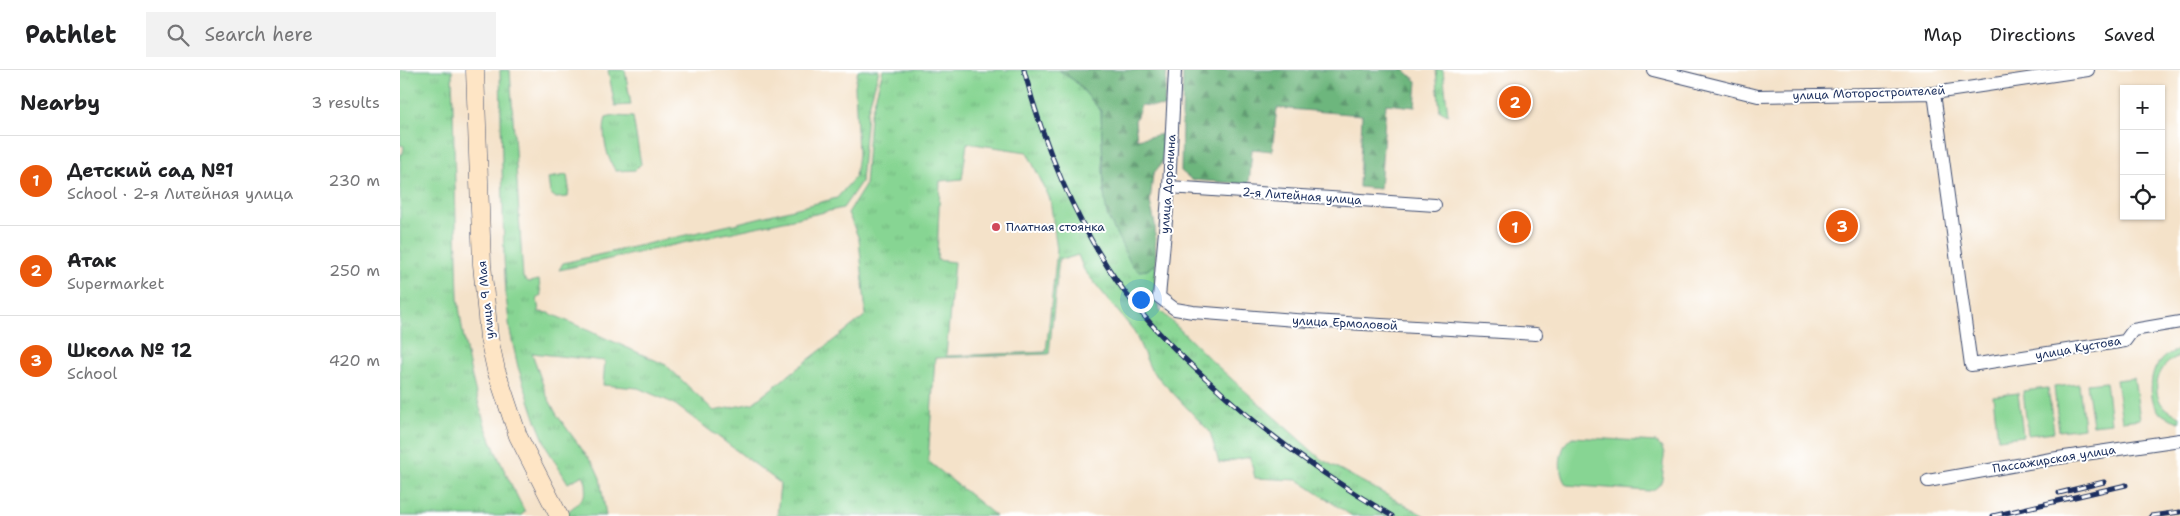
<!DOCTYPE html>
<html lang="en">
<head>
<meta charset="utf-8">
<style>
  :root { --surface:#fff; --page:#f2f2f2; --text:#202124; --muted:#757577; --line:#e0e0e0; --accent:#ea580c }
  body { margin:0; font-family:"Shantell Sans",sans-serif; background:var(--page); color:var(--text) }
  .controls { position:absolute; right:15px; top:15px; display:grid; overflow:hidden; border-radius:0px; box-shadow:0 1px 4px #0004 }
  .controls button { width:45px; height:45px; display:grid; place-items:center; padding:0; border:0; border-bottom:1px solid var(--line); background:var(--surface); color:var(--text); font:25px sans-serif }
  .you { position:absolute; left:740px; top:229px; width:18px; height:18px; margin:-12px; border:4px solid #fff; border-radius:50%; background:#1a73e8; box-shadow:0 0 0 8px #1a73e833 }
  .badge { display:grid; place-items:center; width:32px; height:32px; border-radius:50%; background:var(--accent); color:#fff; font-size:16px; font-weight:700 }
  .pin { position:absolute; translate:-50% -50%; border:2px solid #fff; box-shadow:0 1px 5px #0006 }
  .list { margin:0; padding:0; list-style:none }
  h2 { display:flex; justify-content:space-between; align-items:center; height:65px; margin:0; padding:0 20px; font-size:21px }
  h2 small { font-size:16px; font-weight:400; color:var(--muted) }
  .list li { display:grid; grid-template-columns:32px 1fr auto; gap:15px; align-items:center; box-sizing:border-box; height:90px; padding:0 20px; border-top:1px solid var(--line) }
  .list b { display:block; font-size:19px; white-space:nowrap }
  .list p { margin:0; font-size:16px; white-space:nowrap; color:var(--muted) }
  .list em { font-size:16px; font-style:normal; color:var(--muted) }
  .icon { flex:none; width:28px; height:28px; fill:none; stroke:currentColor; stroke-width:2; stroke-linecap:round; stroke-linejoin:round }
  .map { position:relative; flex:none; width:1780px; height:446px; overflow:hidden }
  header { display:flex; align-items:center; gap:30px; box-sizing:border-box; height:70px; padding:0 25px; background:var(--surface); border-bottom:1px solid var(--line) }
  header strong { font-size:24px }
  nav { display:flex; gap:28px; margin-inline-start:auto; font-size:18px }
  .search { width:350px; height:45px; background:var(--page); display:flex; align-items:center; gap:12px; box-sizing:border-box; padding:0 18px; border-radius:0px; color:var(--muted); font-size:19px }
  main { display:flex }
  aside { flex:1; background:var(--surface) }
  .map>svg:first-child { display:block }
  .grass { fill:url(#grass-tufts); stroke:#518278; fill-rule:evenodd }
  .forest { fill:url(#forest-firs); stroke:#44726e }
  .garden { fill:#87d593; stroke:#518278 }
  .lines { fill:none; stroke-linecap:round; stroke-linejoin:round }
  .minor-casing { stroke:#3c4a6e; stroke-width:14 }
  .secondary-casing { stroke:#3c4a6e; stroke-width:19 }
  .minor { stroke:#fff; stroke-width:12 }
  .secondary { stroke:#fee5c5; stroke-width:18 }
  .rail-casing { stroke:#1b2f5e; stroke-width:5 }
  .rail { stroke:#fff; stroke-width:3; stroke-dasharray:9; stroke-linecap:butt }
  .poi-dot { fill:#d1495b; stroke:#fff; stroke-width:2 }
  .labels { text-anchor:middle; stroke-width:4; stroke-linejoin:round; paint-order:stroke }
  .street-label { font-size:12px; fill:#1b2f5e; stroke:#fff }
  .poi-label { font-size:12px; fill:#1b2f5e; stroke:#fff; text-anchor:start }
</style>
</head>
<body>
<header>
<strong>Pathlet</strong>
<div class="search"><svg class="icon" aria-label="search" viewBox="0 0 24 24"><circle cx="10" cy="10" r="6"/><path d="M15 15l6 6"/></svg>Search here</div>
<nav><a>Map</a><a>Directions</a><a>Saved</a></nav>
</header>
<main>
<aside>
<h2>Nearby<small>3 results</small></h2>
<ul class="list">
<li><span class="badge">1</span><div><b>Детский сад №1</b><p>School · 2-я Литейная улица</p></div><em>230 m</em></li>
<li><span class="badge">2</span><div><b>Атак</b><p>Supermarket</p></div><em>250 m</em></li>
<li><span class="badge">3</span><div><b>Школа № 12</b><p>School</p></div><em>420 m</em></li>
</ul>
</aside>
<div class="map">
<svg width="1780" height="446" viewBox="0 0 1780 446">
  <defs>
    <pattern id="grass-tufts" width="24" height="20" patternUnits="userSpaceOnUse" patternTransform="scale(1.25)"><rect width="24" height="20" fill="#87d593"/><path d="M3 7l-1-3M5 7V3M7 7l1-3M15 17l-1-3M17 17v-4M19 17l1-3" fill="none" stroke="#74b781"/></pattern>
    <pattern id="forest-firs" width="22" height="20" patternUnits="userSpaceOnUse" patternTransform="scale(1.25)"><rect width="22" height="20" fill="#6db67d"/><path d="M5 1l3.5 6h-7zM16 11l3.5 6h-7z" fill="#59946a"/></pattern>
  </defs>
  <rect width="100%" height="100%" fill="#fff"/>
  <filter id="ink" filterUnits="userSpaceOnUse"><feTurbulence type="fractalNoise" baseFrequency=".02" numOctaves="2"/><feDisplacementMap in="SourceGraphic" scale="10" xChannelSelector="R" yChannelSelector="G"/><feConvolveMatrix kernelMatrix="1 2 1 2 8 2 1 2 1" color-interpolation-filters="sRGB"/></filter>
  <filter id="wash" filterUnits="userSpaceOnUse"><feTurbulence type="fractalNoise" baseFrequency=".0096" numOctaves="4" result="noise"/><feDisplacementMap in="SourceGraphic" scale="20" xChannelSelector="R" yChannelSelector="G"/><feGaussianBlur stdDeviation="1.12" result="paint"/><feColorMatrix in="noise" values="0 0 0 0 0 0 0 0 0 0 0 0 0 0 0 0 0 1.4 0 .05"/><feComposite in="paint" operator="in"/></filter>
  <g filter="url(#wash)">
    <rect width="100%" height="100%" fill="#f4e2c9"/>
    <path class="grass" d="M 0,0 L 52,0 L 58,228 C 63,271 72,313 85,355 C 96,385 111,414 125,442 L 120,446 L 0,446 L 0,85 L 3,83 L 4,76 L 0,75 Z
      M 100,0 L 110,0 L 123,208 L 129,212 L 139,210 L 141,225 L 137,228 L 139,242 L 149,243 L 266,295 L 314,341 L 353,333 L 466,245 L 459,169 L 448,143 L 465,116 L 470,47 L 483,0 L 659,0 L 675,11 L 701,41 L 704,124 L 731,194 L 738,201 L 747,200 L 756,193 L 755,227 L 759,239 L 815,294 L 921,389 L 1025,446 L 952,446 L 898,410 L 855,408 L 850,387 L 819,393 L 810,362 L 751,300 L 734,261 L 684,200 L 678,185 L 665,189 L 659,188 L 649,284 L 535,288 L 528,391 L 596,446 L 377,446 L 380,413 L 273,333 L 238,318 L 203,315 L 205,291 L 132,283 L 146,324 L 157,345 L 195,397 L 200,408 L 206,446 L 161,446 C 175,436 194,425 183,405 L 168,413 L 148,380 L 135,348 L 118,297 L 110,261 L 106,226 L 104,187 ZM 567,73 L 627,82 L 650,129 L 657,180 L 646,282 L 546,286 L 554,192 L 537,190 L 540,111 L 562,109 Z
      M 208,0 L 225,0 L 231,35 L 215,36 Z
      M 458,0 L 479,0 L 467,43 L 461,112 L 443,138 L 159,200 L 163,193 L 334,154 L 437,128 L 455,107 L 458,84 L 455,16 Z
      M 1036,0 L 1043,0 L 1048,45 L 1040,41 Z
      M 214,46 L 233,47 L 241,94 L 235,100 L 216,101 C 207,90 201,63 206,48 Z
      M 167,105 L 169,118 L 168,127 L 156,128 L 150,123 L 148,108 Z"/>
    <path class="forest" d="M 659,0 L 767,0 L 764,37 L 741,35 L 735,51 L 737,69 L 764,64 L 762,93 L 753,104 L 750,132 L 755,154 L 756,193 L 747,200 L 738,201 L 731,194 L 707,145 L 704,124 L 701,41 L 675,11 Z
      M 783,0 L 1004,0 L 1017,11 L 1015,37 L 986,34 L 980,119 L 959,117 L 962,45 L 877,38 L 872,81 L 852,79 L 849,114 L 792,110 L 781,101 Z"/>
    <path class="garden" d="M 1780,280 L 1780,286 C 1760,292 1749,318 1763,336 C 1767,341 1774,343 1780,346 L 1780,352 C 1773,350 1765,347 1759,342 C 1748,330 1749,303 1760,291 C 1765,285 1772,282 1780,280 Z
      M 1734,308 L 1740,349 L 1722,351 L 1716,310 Z
      M 1706,312 L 1711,353 L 1693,355 L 1687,314 Z
      M 1679,314 L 1684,358 L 1659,361 L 1654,317 Z
      M 1648,318 L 1654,362 L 1628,365 L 1623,321 Z
      M 1618,323 L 1623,366 L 1598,369 L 1593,326 Z
      M 1173,367 L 1256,372 C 1258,374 1262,377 1263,381 C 1265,384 1264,389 1263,393 C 1263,406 1264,417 1249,421 L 1167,415 C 1156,404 1159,373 1173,367 Z"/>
  </g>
  <g filter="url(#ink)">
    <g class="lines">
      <defs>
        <path id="minor" d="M 775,0 L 769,117 L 759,227 L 775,239 L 793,242 L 895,250 L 1136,264
          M 1253,0 L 1358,26 L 1534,23 L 1688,0
          M 1534,23 L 1571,295 L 1725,271 L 1733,260 L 1780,252
          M 769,117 L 1035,135
          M 1528,411 L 1651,389 L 1780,370"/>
        <path id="secondary" d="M 75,0 L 82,194 L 89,268 L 96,300 L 118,366 L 159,446"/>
      </defs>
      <use href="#minor" class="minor-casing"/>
      <use href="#secondary" class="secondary-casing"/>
      <use href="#minor" class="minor"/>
      <use href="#secondary" class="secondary"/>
      <defs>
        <path id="rail" d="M 624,0 C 643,73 674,149 717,211 C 743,249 777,283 812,314 C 867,365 927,408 992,446
          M 1659,423 L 1704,412
          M 1593,446 L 1726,415
          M 1751,446 L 1780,442"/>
      </defs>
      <use href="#rail" class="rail-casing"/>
      <use href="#rail" class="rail"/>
    </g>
  </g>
  <circle class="poi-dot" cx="596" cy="157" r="5"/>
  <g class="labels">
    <g class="street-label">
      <text transform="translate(1469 23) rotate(-2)" y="4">улица Моторостроителей</text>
      <text transform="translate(768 114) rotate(-86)" y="4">улица Доронина</text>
      <text transform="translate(902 126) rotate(4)" y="4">2-я Литейная улица</text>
      <text transform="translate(86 230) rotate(-96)" y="4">улица 9 Мая</text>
      <text transform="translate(945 253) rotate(3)" y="4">улица Ермоловой</text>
      <text transform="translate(1678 278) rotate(-10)" y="4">улица Кустова</text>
      <text transform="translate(1654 389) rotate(-9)" y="4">Пассажирская улица</text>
    </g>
    <g class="poi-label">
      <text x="606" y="161">Платная стоянка</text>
    </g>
  </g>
</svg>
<div class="controls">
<button>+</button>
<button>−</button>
<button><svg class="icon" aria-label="locate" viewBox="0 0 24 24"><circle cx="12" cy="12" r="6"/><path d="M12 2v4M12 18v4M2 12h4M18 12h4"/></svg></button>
</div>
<div class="you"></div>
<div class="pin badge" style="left:1115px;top:157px">1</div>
<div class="pin badge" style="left:1115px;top:32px">2</div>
<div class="pin badge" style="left:1442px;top:156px">3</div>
</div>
</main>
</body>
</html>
